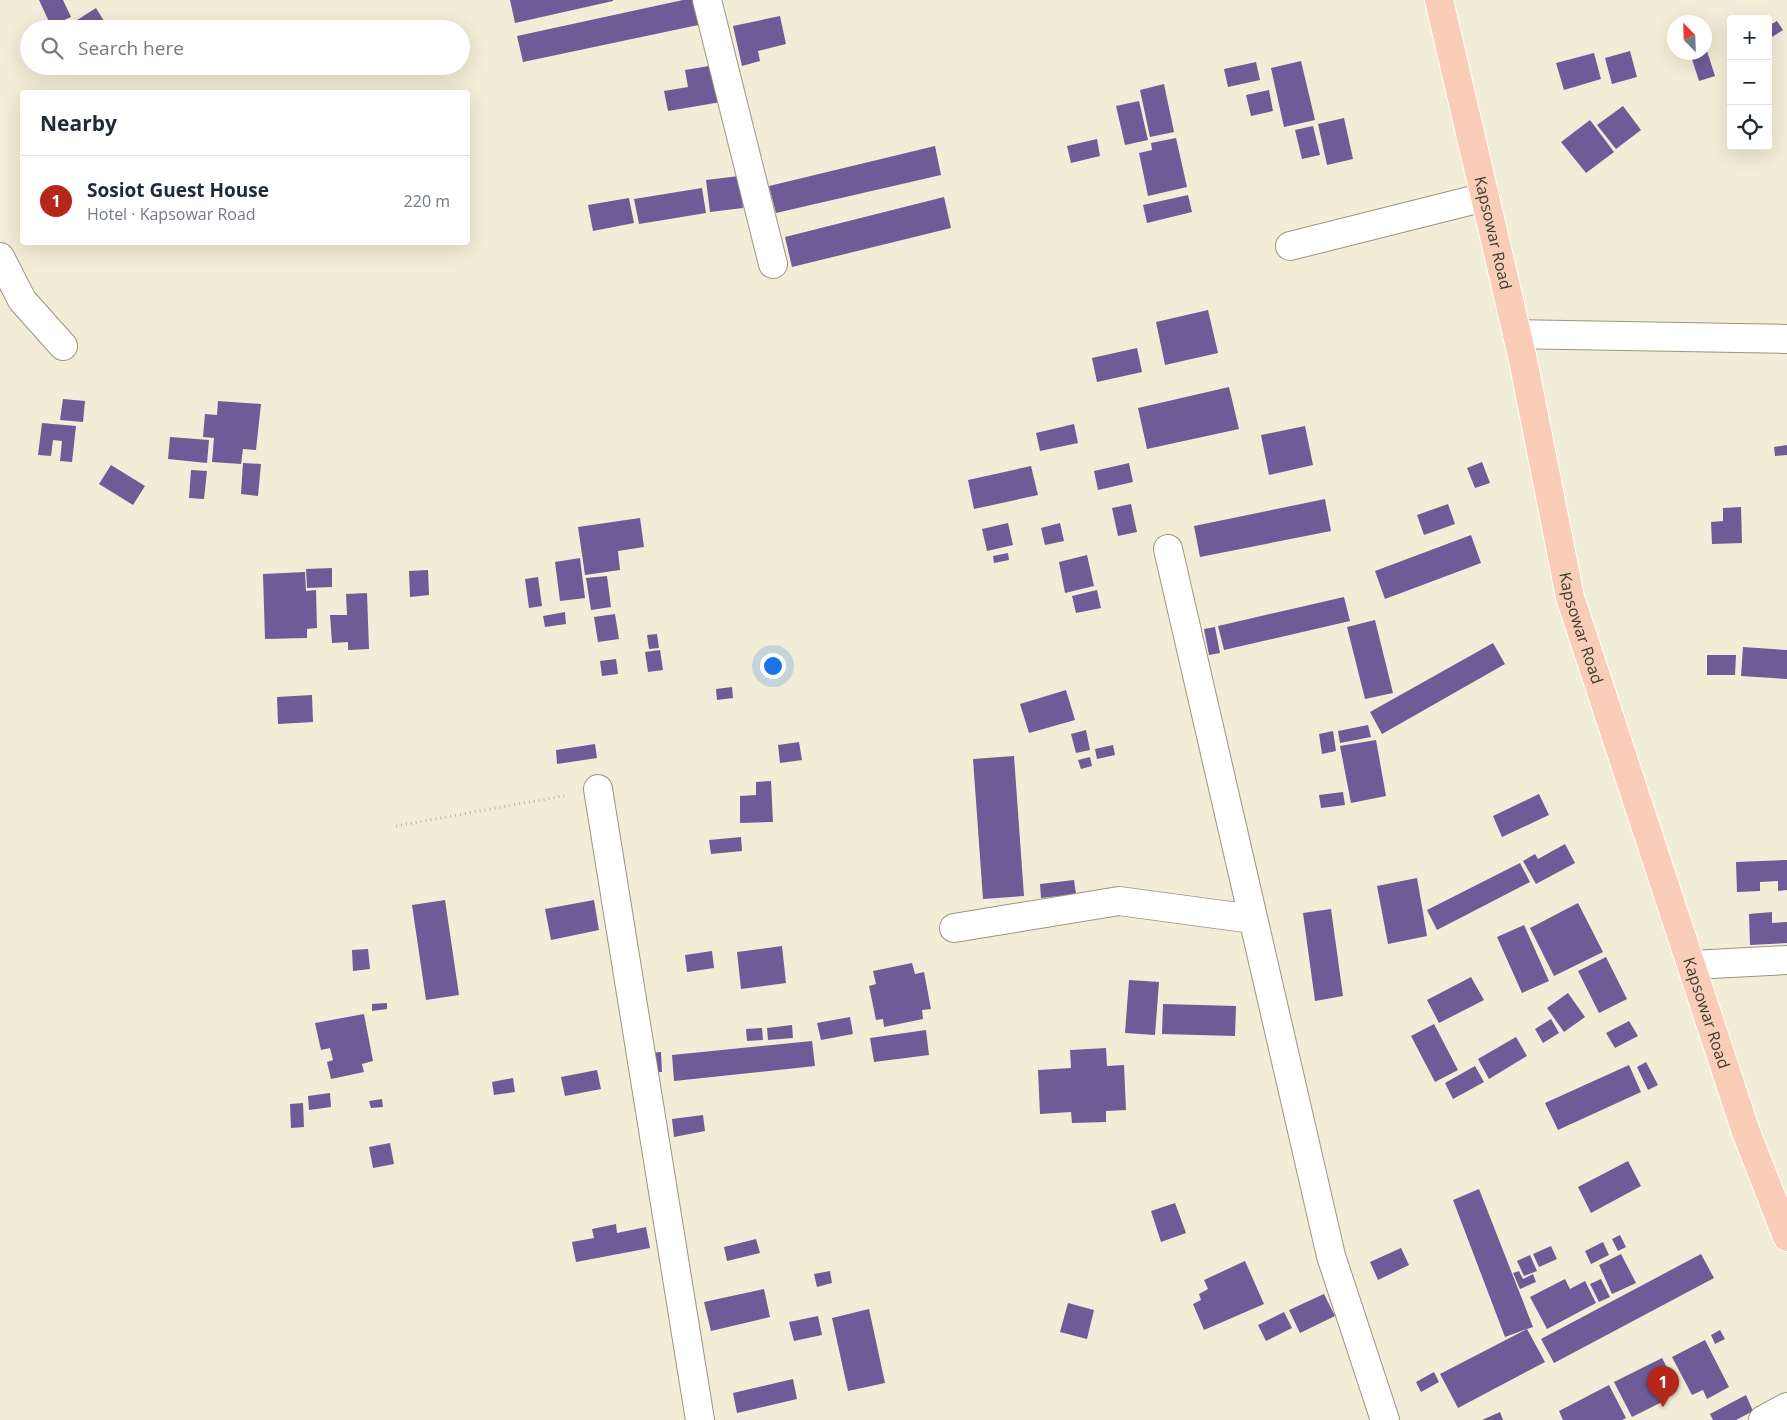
<!DOCTYPE html>
<html lang="en">
<head>
<meta charset="utf-8">
<style>
  :root { --surface:#fff; --page:#f6f6f7; --text:#1f2937; --muted:#747a83; --line:#e0e1e3; --accent:#b5271c }
  body { margin:0; font-family:"Open Sans",sans-serif; background:var(--page); color:var(--text) }
  .controls { position:absolute; right:15px; top:15px; display:grid; overflow:hidden; border-radius:5px; box-shadow:0 5px 20px #0002 }
  .controls button { width:45px; height:45px; display:grid; place-items:center; padding:0; border:0; border-bottom:1px solid var(--line); background:var(--surface); color:var(--text); font:25px sans-serif }
  .compass { position:absolute; left:1667px; top:15px; width:45px; height:45px; border-radius:50%; background:var(--surface); box-shadow:0 5px 20px #0002; rotate:337deg }
  .you { position:absolute; left:772px; top:665px; width:18px; height:18px; margin:-12px; border:4px solid #fff; border-radius:50%; background:#1a73e8; box-shadow:0 0 0 8px #1a73e833 }
  .badge { display:grid; place-items:center; width:32px; height:32px; border-radius:50%; background:var(--accent); color:#fff; font-size:16px; font-weight:700 }
  .pin { position:absolute; translate:-50% -41px; filter:drop-shadow(0 1px 2px #0008) }
  .pin::after { content:''; position:absolute; top:26px; width:18px; height:15px; background:inherit; clip-path:polygon(0 0,100% 0,50% 100%) }
  .list { margin:0; padding:0; list-style:none }
  h2 { display:flex; justify-content:space-between; align-items:center; height:65px; margin:0; padding:0 20px; font-size:21px }
  h2 small { font-size:16px; font-weight:400; color:var(--muted) }
  .list li { display:grid; grid-template-columns:32px 1fr auto; gap:15px; align-items:center; box-sizing:border-box; height:90px; padding:0 20px; border-top:1px solid var(--line) }
  .list b { display:block; font-size:19px; white-space:nowrap }
  .list p { margin:0; font-size:16px; white-space:nowrap; color:var(--muted) }
  .list em { font-size:16px; font-style:normal; color:var(--muted) }
  .icon { flex:none; width:28px; height:28px; fill:none; stroke:currentColor; stroke-width:2; stroke-linecap:round; stroke-linejoin:round }
  .map { position:relative; flex:none; width:1787px; height:1420px; overflow:hidden }
  .search { position:absolute; background:var(--surface); box-shadow:0 5px 20px #0002; left:20px; top:20px; width:450px; height:55px; display:flex; align-items:center; gap:12px; box-sizing:border-box; padding:0 18px; border-radius:28px; color:var(--muted); font-size:19px }
  .panel { position:absolute; background:var(--surface); box-shadow:0 5px 20px #0002; left:20px; top:90px; width:450px; height:155px; border-radius:5px }
  .map>svg:first-child { display:block }
  .building { fill:#6e5c98 }
  .lines { fill:none; stroke-linecap:round; stroke-linejoin:round }
  .minor-casing { stroke:#9a957f; stroke-width:30 }
  .major-casing { stroke:#fff; stroke-width:30 }
  .path { stroke:#b9b5a2; stroke-width:3; stroke-dasharray:1 4; stroke-linecap:butt }
  .minor { stroke:#fff; stroke-width:28 }
  .major { stroke:#f9cdb8; stroke-width:28 }
  .labels { text-anchor:middle; stroke-width:5; stroke-linejoin:round; paint-order:stroke }
  .street-label { font-size:16px; fill:#3d3b32; stroke:#f2edd6 }
</style>
</head>
<body>
<div class="map">
<svg width="1787" height="1420" viewBox="0 0 1787 1420">
  <rect width="100%" height="100%" fill="#f2edd6"/>
  <path class="building" d="M 39,0 L 63,0 L 71,17 L 51,26 Z
    M 510,0 L 613,0 L 613,1 L 515,23 Z
    M 683,0 L 698,0 L 703,24 L 523,62 L 517,36 Z
    M 96,8 L 109,29 L 63,29 Z
    M 780,16 L 786,44 L 758,51 L 760,61 L 742,66 L 733,26 Z
    M 1777,21 L 1783,30 L 1772,37 L 1768,30 L 1768,26 Z
    M 1630,51 L 1637,77 L 1612,84 L 1605,58 Z
    M 1707,51 L 1715,76 L 1699,81 L 1691,56 Z
    M 1594,53 L 1601,79 L 1564,90 L 1556,63 Z
    M 1301,61 L 1315,120 L 1284,127 L 1271,68 Z
    M 1256,62 L 1260,80 L 1228,87 L 1224,69 Z
    M 715,65 L 721,102 L 668,111 L 664,91 L 688,87 L 685,70 Z
    M 1164,84 L 1174,132 L 1150,137 L 1140,90 Z
    M 1269,90 L 1273,111 L 1251,116 L 1246,95 Z
    M 1139,101 L 1148,140 L 1125,145 L 1116,106 Z
    M 1623,106 L 1641,130 L 1616,149 L 1597,125 Z
    M 1344,118 L 1353,159 L 1327,165 L 1318,124 Z
    M 1590,120 L 1614,152 L 1586,173 L 1561,142 Z
    M 1313,126 L 1320,155 L 1302,159 L 1295,130 Z
    M 1176,138 L 1187,187 L 1148,196 L 1139,153 L 1152,150 L 1151,143 Z
    M 1097,139 L 1100,156 L 1071,163 L 1067,146 Z
    M 935,146 L 941,175 L 776,213 L 769,186 Z
    M 739,176 L 743,208 L 710,212 L 706,180 Z
    M 702,188 L 706,213 L 639,224 L 634,199 Z
    M 1188,195 L 1192,212 L 1147,223 L 1143,205 Z
    M 944,197 L 951,228 L 792,267 L 785,237 Z
    M 629,198 L 634,223 L 593,231 L 588,205 Z
    M 1208,310 L 1218,353 L 1165,365 L 1156,322 Z
    M 1137,348 L 1142,372 L 1097,382 L 1092,358 Z
    M 1229,387 L 1239,429 L 1147,449 L 1138,408 Z
    M 63,399 L 85,401 L 83,422 L 60,420 Z
    M 218,401 L 261,404 L 256,450 L 243,449 L 241,464 L 212,462 L 214,438 L 203,437 L 205,414 L 217,415 Z
    M 42,423 L 76,426 L 72,462 L 60,461 L 62,441 L 53,440 L 51,456 L 38,455 Z
    M 1074,424 L 1078,443 L 1040,451 L 1036,433 Z
    M 1305,426 L 1313,465 L 1269,475 L 1261,435 Z
    M 170,437 L 209,440 L 207,463 L 168,459 Z
    M 1787,445 L 1787,455 L 1775,456 L 1774,447 Z
    M 1482,462 L 1490,483 L 1475,488 L 1467,468 Z
    M 243,463 L 261,464 L 258,496 L 241,494 Z
    M 1129,463 L 1133,482 L 1098,490 L 1094,471 Z
    M 111,465 L 145,486 L 133,505 L 99,484 Z
    M 1031,466 L 1038,495 L 974,509 L 968,480 Z
    M 191,470 L 207,471 L 204,499 L 189,498 Z
    M 1325,499 L 1331,531 L 1200,557 L 1194,526 Z
    M 1131,504 L 1137,532 L 1118,536 L 1112,508 Z
    M 1448,504 L 1455,524 L 1424,535 L 1417,515 Z
    M 1741,507 L 1742,543 L 1712,544 L 1711,522 L 1723,521 L 1723,508 Z
    M 640,518 L 644,547 L 618,551 L 620,570 L 585,575 L 578,527 Z
    M 1008,523 L 1013,545 L 987,551 L 982,529 Z
    M 1060,523 L 1064,541 L 1045,545 L 1041,528 Z
    M 1471,535 L 1481,563 L 1385,599 L 1375,571 Z
    M 1008,553 L 1009,560 L 994,563 L 993,556 Z
    M 1087,555 L 1094,586 L 1065,593 L 1059,562 Z
    M 580,558 L 585,598 L 560,601 L 555,562 Z
    M 332,568 L 332,587 L 307,588 L 306,569 Z
    M 428,570 L 429,595 L 410,597 L 409,571 Z
    M 305,572 L 306,591 L 316,590 L 317,628 L 307,629 L 307,638 L 265,639 L 263,574 Z
    M 607,576 L 611,607 L 591,610 L 586,578 Z
    M 538,577 L 542,606 L 529,608 L 525,579 Z
    M 1097,590 L 1101,608 L 1076,613 L 1072,596 Z
    M 367,593 L 369,649 L 348,650 L 348,642 L 332,643 L 330,615 L 347,615 L 346,594 Z
    M 1344,597 L 1350,621 L 1224,650 L 1218,626 Z
    M 565,612 L 566,624 L 545,627 L 543,616 Z
    M 615,614 L 619,639 L 598,642 L 594,617 Z
    M 1375,620 L 1393,693 L 1365,699 L 1347,627 Z
    M 1215,627 L 1220,653 L 1209,655 L 1204,629 Z
    M 657,634 L 659,648 L 649,649 L 647,635 Z
    M 1493,643 L 1505,664 L 1382,734 L 1370,712 Z
    M 1743,647 L 1787,650 L 1787,679 L 1741,676 Z
    M 660,650 L 663,670 L 648,672 L 645,652 Z
    M 1707,655 L 1736,655 L 1735,675 L 1707,675 Z
    M 616,659 L 618,674 L 602,676 L 600,661 Z
    M 732,687 L 733,698 L 717,700 L 716,689 Z
    M 1066,690 L 1075,720 L 1029,733 L 1020,704 Z
    M 312,695 L 313,722 L 278,724 L 277,697 Z
    M 1368,725 L 1371,737 L 1340,743 L 1338,731 Z
    M 1086,730 L 1090,750 L 1076,753 L 1071,734 Z
    M 1333,731 L 1336,751 L 1322,754 L 1319,734 Z
    M 1376,740 L 1386,796 L 1351,803 L 1340,746 Z
    M 799,742 L 802,760 L 780,763 L 778,745 Z
    M 595,744 L 597,758 L 557,764 L 556,750 Z
    M 1113,745 L 1115,755 L 1097,759 L 1095,749 Z
    M 1014,756 L 1024,896 L 983,899 L 973,759 Z
    M 1090,757 L 1092,766 L 1081,769 L 1078,760 Z
    M 771,781 L 773,822 L 740,823 L 740,796 L 756,795 L 756,782 Z
    M 1343,792 L 1345,805 L 1321,808 L 1319,795 Z
    M 1539,794 L 1549,815 L 1502,837 L 1493,816 Z
    M 741,837 L 742,851 L 711,854 L 709,840 Z
    M 1565,844 L 1575,863 L 1536,884 L 1523,861 L 1535,854 L 1538,859 Z
    M 1787,860 L 1787,890 L 1778,891 L 1778,881 L 1760,882 L 1760,891 L 1737,892 L 1736,862 Z
    M 1520,863 L 1530,882 L 1437,930 L 1427,910 Z
    M 1417,878 L 1427,936 L 1388,944 L 1377,886 Z
    M 1074,880 L 1076,894 L 1041,898 L 1040,884 Z
    M 445,900 L 459,995 L 426,1000 L 412,905 Z
    M 594,900 L 599,930 L 551,940 L 545,909 Z
    M 1578,903 L 1603,952 L 1554,976 L 1530,928 Z
    M 1331,909 L 1343,996 L 1315,1001 L 1303,913 Z
    M 1772,912 L 1772,923 L 1787,922 L 1787,943 L 1750,945 L 1749,914 Z
    M 1524,925 L 1549,981 L 1522,993 L 1497,937 Z
    M 782,946 L 786,983 L 741,989 L 737,952 Z
    M 368,949 L 370,969 L 353,971 L 352,950 Z
    M 712,951 L 714,968 L 687,972 L 685,955 Z
    M 1606,957 L 1627,999 L 1599,1013 L 1578,971 Z
    M 912,963 L 915,974 L 924,972 L 931,1009 L 922,1010 L 923,1019 L 884,1027 L 883,1019 L 876,1020 L 869,986 L 876,984 L 873,971 Z
    M 1471,977 L 1484,1000 L 1439,1023 L 1427,1000 Z
    M 1129,980 L 1159,982 L 1155,1035 L 1125,1033 Z
    M 1568,993 L 1585,1017 L 1564,1032 L 1547,1008 Z
    M 387,1003 L 387,1009 L 372,1011 L 372,1004 Z
    M 1163,1004 L 1236,1006 L 1235,1036 L 1162,1034 Z
    M 364,1014 L 373,1061 L 362,1064 L 364,1072 L 331,1079 L 327,1062 L 333,1060 L 330,1048 L 321,1050 L 315,1023 Z
    M 850,1017 L 853,1034 L 821,1040 L 817,1023 Z
    M 1551,1019 L 1559,1033 L 1543,1043 L 1535,1029 Z
    M 1629,1021 L 1638,1036 L 1615,1048 L 1606,1033 Z
    M 1434,1024 L 1458,1070 L 1435,1082 L 1411,1036 Z
    M 792,1025 L 793,1038 L 768,1040 L 767,1028 Z
    M 762,1028 L 763,1040 L 747,1041 L 746,1029 Z
    M 926,1030 L 929,1055 L 874,1062 L 870,1038 Z
    M 1516,1037 L 1527,1056 L 1489,1079 L 1478,1059 Z
    M 812,1041 L 815,1066 L 674,1081 L 672,1055 Z
    M 1106,1048 L 1107,1066 L 1124,1065 L 1126,1110 L 1106,1111 L 1106,1122 L 1072,1123 L 1071,1112 L 1040,1114 L 1038,1070 L 1071,1068 L 1070,1050 Z
    M 661,1052 L 662,1072 L 651,1072 L 650,1053 Z
    M 1646,1062 L 1658,1085 L 1648,1090 L 1637,1067 Z
    M 1629,1065 L 1641,1092 L 1558,1130 L 1545,1103 Z
    M 1475,1066 L 1484,1082 L 1453,1099 L 1445,1083 Z
    M 597,1070 L 601,1089 L 565,1096 L 561,1077 Z
    M 513,1078 L 515,1092 L 494,1095 L 492,1082 Z
    M 330,1093 L 331,1107 L 309,1110 L 308,1096 Z
    M 382,1099 L 383,1107 L 371,1108 L 369,1101 Z
    M 303,1103 L 304,1127 L 291,1128 L 290,1104 Z
    M 703,1115 L 705,1131 L 674,1137 L 672,1119 Z
    M 390,1143 L 394,1164 L 373,1168 L 369,1147 Z
    M 1628,1161 L 1641,1186 L 1591,1213 L 1578,1187 Z
    M 1479,1189 L 1533,1327 L 1527,1329 L 1545,1362 L 1458,1408 L 1440,1374 L 1527,1329 L 1505,1337 L 1453,1200 Z
    M 1175,1203 L 1186,1233 L 1161,1242 L 1151,1211 Z
    M 616,1224 L 617,1233 L 646,1227 L 650,1248 L 576,1262 L 572,1242 L 594,1238 L 592,1229 Z
    M 1620,1235 L 1626,1247 L 1618,1251 L 1612,1239 Z
    M 756,1239 L 760,1253 L 727,1261 L 724,1247 Z
    M 1603,1242 L 1609,1255 L 1591,1264 L 1585,1251 Z
    M 1551,1246 L 1557,1259 L 1539,1267 L 1533,1254 Z
    M 1401,1248 L 1409,1265 L 1378,1280 L 1370,1262 Z
    M 1621,1254 L 1636,1283 L 1612,1294 L 1599,1265 Z
    M 1701,1254 L 1714,1278 L 1554,1363 L 1541,1339 Z
    M 1530,1255 L 1537,1271 L 1524,1276 L 1517,1261 Z
    M 1245,1261 L 1264,1304 L 1204,1330 L 1193,1304 L 1201,1300 L 1199,1294 L 1208,1289 L 1204,1280 Z
    M 830,1271 L 832,1283 L 817,1287 L 814,1274 Z
    M 1519,1271 L 1523,1279 L 1533,1274 L 1536,1282 L 1520,1289 L 1513,1273 Z
    M 1565,1279 L 1570,1289 L 1585,1281 L 1596,1303 L 1547,1329 L 1530,1297 Z
    M 1601,1279 L 1610,1297 L 1599,1302 L 1590,1284 Z
    M 764,1289 L 770,1317 L 711,1331 L 704,1302 Z
    M 1324,1294 L 1335,1316 L 1300,1333 L 1289,1310 Z
    M 1068,1303 L 1094,1310 L 1087,1339 L 1060,1332 Z
    M 869,1309 L 885,1383 L 848,1391 L 832,1318 Z
    M 1284,1312 L 1292,1328 L 1266,1341 L 1258,1325 Z
    M 818,1316 L 822,1335 L 794,1341 L 789,1322 Z
    M 1720,1330 L 1725,1339 L 1715,1344 L 1711,1335 Z
    M 1705,1340 L 1729,1387 L 1707,1399 L 1703,1390 L 1692,1395 L 1672,1357 Z
    M 1662,1358 L 1675,1383 L 1661,1391 L 1666,1400 L 1632,1417 L 1614,1382 Z
    M 1434,1372 L 1439,1382 L 1421,1392 L 1416,1382 Z
    M 793,1379 L 797,1399 L 737,1413 L 733,1393 Z
    M 1609,1385 L 1626,1418 L 1622,1420 L 1563,1420 L 1559,1411 Z
    M 1746,1395 L 1753,1411 L 1736,1420 L 1713,1420 L 1710,1414 Z
    M 1500,1412 L 1503,1420 L 1482,1420 Z"/>
  <g class="lines">
    <defs>
      <path id="minor" d="M 707,0 L 773,264
        M 1290,246 L 1485,197
        M 0,257 L 22,300 L 63,346
        M 1517,334 L 1787,339
        M 1168,549 L 1331,1256 L 1385,1420
        M 598,789 L 700,1420
        M 954,928 L 1119,901 L 1253,919
        M 1692,965 L 1787,960
        M 1763,1420 L 1787,1407"/>
      <g id="major">
        <path id="s1" d="M 1439,0 L 1523,360 L 1570,597 L 1746,1132 L 1787,1237"/>
      </g>
    </defs>
    <use href="#minor" class="minor-casing"/>
    <use href="#major" class="major-casing"/>
    <path class="path" d="M 396,826 L 568,795"/>
    <use href="#minor" class="minor"/>
    <use href="#major" class="major"/>
  </g>
  <g class="labels">
    <g class="street-label">
      <text dy="6" stroke="none"><textPath href="#s1" startOffset="239">Kapsowar Road</textPath></text>
      <text dy="6" stroke="none"><textPath href="#s1" startOffset="644">Kapsowar Road</textPath></text>
      <text dy="6" stroke="none"><textPath href="#s1" startOffset="1049">Kapsowar Road</textPath></text>
    </g>
  </g>
</svg>
<div class="controls">
<button>+</button>
<button>−</button>
<button><svg class="icon" aria-label="locate" viewBox="0 0 24 24"><circle cx="12" cy="12" r="6"/><path d="M12 2v4M12 18v4M2 12h4M18 12h4"/></svg></button>
</div>
<svg class="compass" viewBox="-18 -18 36 36"><path d="M0-13l5 13h-10z" fill="#e53935"/><path d="M0 13l5-13h-10z" fill="#747a83"/></svg>
<div class="you"></div>
<div class="pin badge" style="left:1663px;top:1407px">1</div>
<div class="search"><svg class="icon" aria-label="search" viewBox="0 0 24 24"><circle cx="10" cy="10" r="6"/><path d="M15 15l6 6"/></svg>Search here</div>
<section class="panel">
<h2>Nearby<small></small></h2>
<ul class="list">
<li><span class="badge">1</span><div><b>Sosiot Guest House</b><p>Hotel · Kapsowar Road</p></div><em>220 m</em></li>
</ul>
</section>
</div>
</body>
</html>
